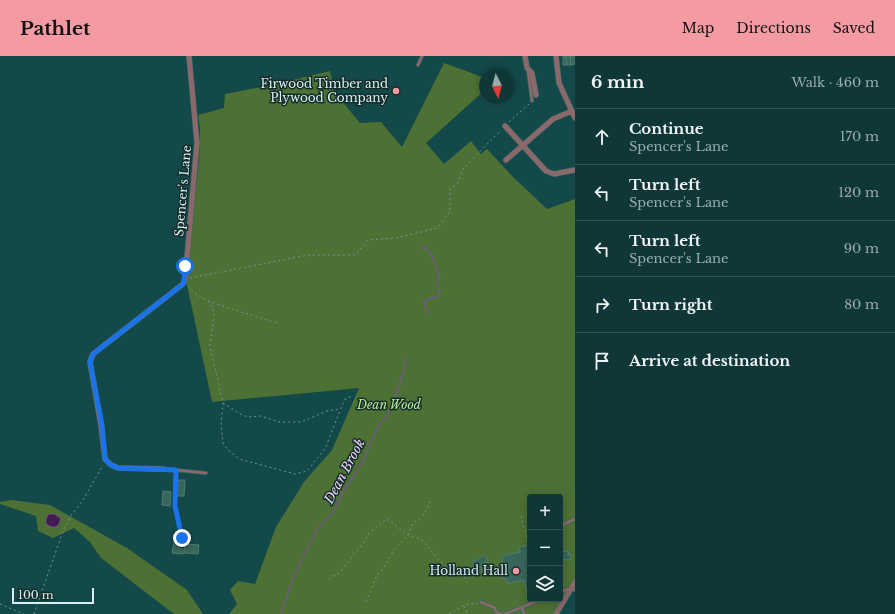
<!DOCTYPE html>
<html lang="en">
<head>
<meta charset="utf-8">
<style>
  :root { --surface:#0f3737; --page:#183f3f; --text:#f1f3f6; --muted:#9bacad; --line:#2f5152; --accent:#f49aa3 }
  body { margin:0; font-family:"Libre Baskerville",serif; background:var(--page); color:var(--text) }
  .controls { position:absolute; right:12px; bottom:12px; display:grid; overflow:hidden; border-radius:4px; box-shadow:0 2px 10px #0003 }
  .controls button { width:36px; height:36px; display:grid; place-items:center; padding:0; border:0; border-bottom:1px solid var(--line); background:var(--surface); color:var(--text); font:20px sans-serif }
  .compass { position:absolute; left:479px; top:12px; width:36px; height:36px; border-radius:50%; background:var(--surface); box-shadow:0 2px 10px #0003; rotate:174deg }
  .scale { position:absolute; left:12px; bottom:10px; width:82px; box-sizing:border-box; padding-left:4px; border:2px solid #d7f1f0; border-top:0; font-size:11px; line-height:14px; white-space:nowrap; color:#d7f1f0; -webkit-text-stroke:3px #162b2b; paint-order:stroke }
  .stop { position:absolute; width:12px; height:12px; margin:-9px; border:3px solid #1a73e8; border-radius:50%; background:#fff }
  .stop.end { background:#1a73e8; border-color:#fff; box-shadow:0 1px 4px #0008 }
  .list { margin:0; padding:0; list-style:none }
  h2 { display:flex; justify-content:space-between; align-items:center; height:52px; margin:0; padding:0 16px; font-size:17px }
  h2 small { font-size:13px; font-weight:400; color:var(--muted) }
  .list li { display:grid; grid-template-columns:26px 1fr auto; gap:12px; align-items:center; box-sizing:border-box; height:56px; padding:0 16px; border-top:1px solid var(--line) }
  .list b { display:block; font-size:15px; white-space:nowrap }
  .list p { margin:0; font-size:13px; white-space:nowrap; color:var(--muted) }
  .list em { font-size:13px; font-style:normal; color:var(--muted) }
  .icon { flex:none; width:22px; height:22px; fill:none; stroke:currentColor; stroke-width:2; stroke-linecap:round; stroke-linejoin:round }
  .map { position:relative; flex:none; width:575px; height:558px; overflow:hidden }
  header { display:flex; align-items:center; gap:24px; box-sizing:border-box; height:56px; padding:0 20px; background:var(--accent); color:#111 }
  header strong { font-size:19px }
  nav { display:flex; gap:22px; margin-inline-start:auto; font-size:14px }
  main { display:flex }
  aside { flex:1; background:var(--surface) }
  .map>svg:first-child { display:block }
  .green { fill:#4d7034; fill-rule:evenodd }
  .water { fill:#411b52; stroke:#6e5b81 }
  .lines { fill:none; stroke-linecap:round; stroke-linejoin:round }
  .stream { stroke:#6e5b81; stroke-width:1.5 }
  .building { fill:#39665a; stroke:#4f7d6f }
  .service-casing { stroke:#376767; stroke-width:4 }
  .minor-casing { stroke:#376767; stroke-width:6 }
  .path { stroke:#6f9797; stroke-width:1; stroke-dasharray:2 3; stroke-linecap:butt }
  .service { stroke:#8b686a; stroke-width:2.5 }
  .minor { stroke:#8b686a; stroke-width:5 }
  .route { stroke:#1a73e8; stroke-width:5 }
  .poi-dot { fill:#f49aa3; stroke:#162b2b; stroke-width:1.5 }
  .labels { text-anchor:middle; stroke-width:3; stroke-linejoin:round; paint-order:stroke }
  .poi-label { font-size:12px; fill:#d7f1f0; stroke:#162b2b; text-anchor:end }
  .street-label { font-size:12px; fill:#d7f1f0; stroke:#162b2b }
  .park-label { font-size:12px; font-style:italic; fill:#b9f095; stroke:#162b2b }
  .water-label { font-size:13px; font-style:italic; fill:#ecd6f8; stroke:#162b2b }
</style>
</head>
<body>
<header>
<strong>Pathlet</strong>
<nav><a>Map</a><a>Directions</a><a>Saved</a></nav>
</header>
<main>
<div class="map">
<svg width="575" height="558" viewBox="0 0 575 558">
  <rect width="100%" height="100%" fill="#144949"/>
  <path class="green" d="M 444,7 L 485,22 L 485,34 L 426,87 L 444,108 L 471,85 L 481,98 L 487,93 L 512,120 L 547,153 L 575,143 L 575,522 L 554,558 L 229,558 L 237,548 L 230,534 L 238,525 L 255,528 L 276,471 L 304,426 L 332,394 L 359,332 L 212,346 L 186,224 L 199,105 L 200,72 L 198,59 L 224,52 L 225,38 L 272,29 L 330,15 L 335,37 L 360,67 L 381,66 L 402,91 ZM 530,441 L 560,441 L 560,543 L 530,543 Z
    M 11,444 L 50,449 L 127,492 L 187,534 L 203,558 L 174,558 L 101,502 L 90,486 L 74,472 L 53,482 L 38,475 L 36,460 L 0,448 L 0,446 Z"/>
  <path class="water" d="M 49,458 L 55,458 L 61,463 L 59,468 L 56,471 L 51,471 L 46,468 L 46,462 Z"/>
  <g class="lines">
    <path class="stream" d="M 421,190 L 428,194 L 432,200 L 440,222 L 437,226
      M 428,258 L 424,245 L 431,242 L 439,240 L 440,236 L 437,229
      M 281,558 L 293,522 L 318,472 L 335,454 L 340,441 L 362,407 L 378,370 L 388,359 L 399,330 L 407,300"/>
  </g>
  <path class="building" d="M 563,0 L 566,0 L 567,9 L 563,9 Z
    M 566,0 L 570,0 L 571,9 L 567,9 Z
    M 570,0 L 575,0 L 575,8 L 571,9 Z
    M 178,424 L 185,424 L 184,440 L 177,440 Z
    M 163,435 L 171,436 L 170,450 L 162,449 Z
    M 174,486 L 179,486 L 178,492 L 183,493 L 183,498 L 172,497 Z
    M 185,488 L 199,489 L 198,498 L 184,497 Z
    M 530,489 L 530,542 L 528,542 L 524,524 L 507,527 L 506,522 L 503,523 L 500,508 L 503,508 L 502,500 L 520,496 L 519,491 Z
    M 563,495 L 569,496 L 568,499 L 571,499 L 571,504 L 560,503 L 560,497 L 562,498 Z
    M 485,499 L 488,505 L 475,512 L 472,506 Z
    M 480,510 L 482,515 L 468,521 L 466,514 Z"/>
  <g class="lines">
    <defs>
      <path id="service" d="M 418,9 L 422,0
        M 528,14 L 532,45
        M 165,413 L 206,417
        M 176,415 L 175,450 L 182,482
        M 560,470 L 575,463
        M 560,536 L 572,532 L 575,534
        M 481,546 L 495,552 L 496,556 L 501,558
        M 522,551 L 524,558
        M 505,558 L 542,543"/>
      <path id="minor" d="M 525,0 L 527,12 L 532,17 L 536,39
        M 556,0 L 559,27 L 575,62
        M 505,70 L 546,115 L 554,118 L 575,114
        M 506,104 L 553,63 L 572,55
        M 164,413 L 118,412 L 111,409 L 105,403 L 101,369 L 90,306 L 93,298 L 183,228 L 185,224 L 197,87 L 189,0
        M 556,558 L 575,526"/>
    </defs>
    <use href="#service" class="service-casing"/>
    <use href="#minor" class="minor-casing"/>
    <path class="path" d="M 509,66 L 529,48
      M 190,222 L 308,199 L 355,199 L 368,184 L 396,182 L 437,172 L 450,156 L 450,133 L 457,128 L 463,113 L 501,74
      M 188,230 C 198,243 214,247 229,252 C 245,257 260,262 277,267
      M 208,245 L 212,250 L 214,258 L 210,290 L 223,347 L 221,368 L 223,387 L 227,393 L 239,403 L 295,418 L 307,415 L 325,393 L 343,347 L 346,342 L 353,340
      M 223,347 L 242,359 L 248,361 L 261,360 L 279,366 L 301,366 L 327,355 L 340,353
      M 521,460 L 528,488
      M 463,511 L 463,518 L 467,526
      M 329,523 L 340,516 L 364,486 L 369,477 L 387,463 L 407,478 L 421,483 L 438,503 L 445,510 L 463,518
      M 366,546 L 378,517 L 383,513 L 394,494 L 408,479 L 413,467 C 424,461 427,455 431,442
      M 0,548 L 24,558
      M 464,550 L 468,558
      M 34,558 L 63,475 L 70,461 L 83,444 L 103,409
      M 449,558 L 465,549 L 478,547"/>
    <use href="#service" class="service"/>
    <use href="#minor" class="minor"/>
  </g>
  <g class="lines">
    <path class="route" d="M 182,482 L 175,450 L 176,414 L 118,412 L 111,409 L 105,403 L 102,369 L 90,306 L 93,298 L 183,228 L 184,224 L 185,210"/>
  </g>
  <g class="poi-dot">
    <circle cx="396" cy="35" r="4"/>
    <circle cx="516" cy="515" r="4"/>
  </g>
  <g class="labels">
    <g class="poi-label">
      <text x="388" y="32">Firwood Timber and<tspan x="388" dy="14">Plywood Company</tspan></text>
      <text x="508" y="519">Holland Hall</text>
    </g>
    <g class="street-label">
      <text transform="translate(183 135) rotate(-85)" y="4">Spencer's Lane</text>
    </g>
    <g class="park-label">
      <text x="389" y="353">Dean Wood</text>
    </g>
    <g class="water-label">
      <text transform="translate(344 415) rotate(-62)" y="5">Dean Brook</text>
    </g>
  </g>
</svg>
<div class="controls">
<button>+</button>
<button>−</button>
<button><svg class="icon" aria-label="layers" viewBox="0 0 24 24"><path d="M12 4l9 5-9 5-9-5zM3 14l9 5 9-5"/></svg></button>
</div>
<svg class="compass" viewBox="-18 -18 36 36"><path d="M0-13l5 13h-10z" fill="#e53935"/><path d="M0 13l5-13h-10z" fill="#9bacad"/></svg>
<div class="scale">100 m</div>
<div class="stop" style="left:185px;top:210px"></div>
<div class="stop end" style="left:182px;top:482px"></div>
</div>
<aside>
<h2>6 min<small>Walk · 460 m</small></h2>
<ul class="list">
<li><svg class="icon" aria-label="ahead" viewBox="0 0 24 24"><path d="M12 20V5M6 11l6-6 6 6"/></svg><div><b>Continue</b><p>Spencer's Lane</p></div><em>170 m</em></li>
<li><svg class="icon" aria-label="left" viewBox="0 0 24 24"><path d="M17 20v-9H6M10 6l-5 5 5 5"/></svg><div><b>Turn left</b><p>Spencer's Lane</p></div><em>120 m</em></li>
<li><svg class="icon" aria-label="left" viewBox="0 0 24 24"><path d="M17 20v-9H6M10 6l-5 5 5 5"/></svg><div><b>Turn left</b><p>Spencer's Lane</p></div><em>90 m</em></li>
<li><svg class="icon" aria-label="right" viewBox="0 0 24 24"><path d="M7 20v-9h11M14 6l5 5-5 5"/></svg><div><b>Turn right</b></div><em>80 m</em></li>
<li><svg class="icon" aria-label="arrive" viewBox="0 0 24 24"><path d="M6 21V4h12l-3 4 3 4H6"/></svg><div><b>Arrive at destination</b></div></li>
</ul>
</aside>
</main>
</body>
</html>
